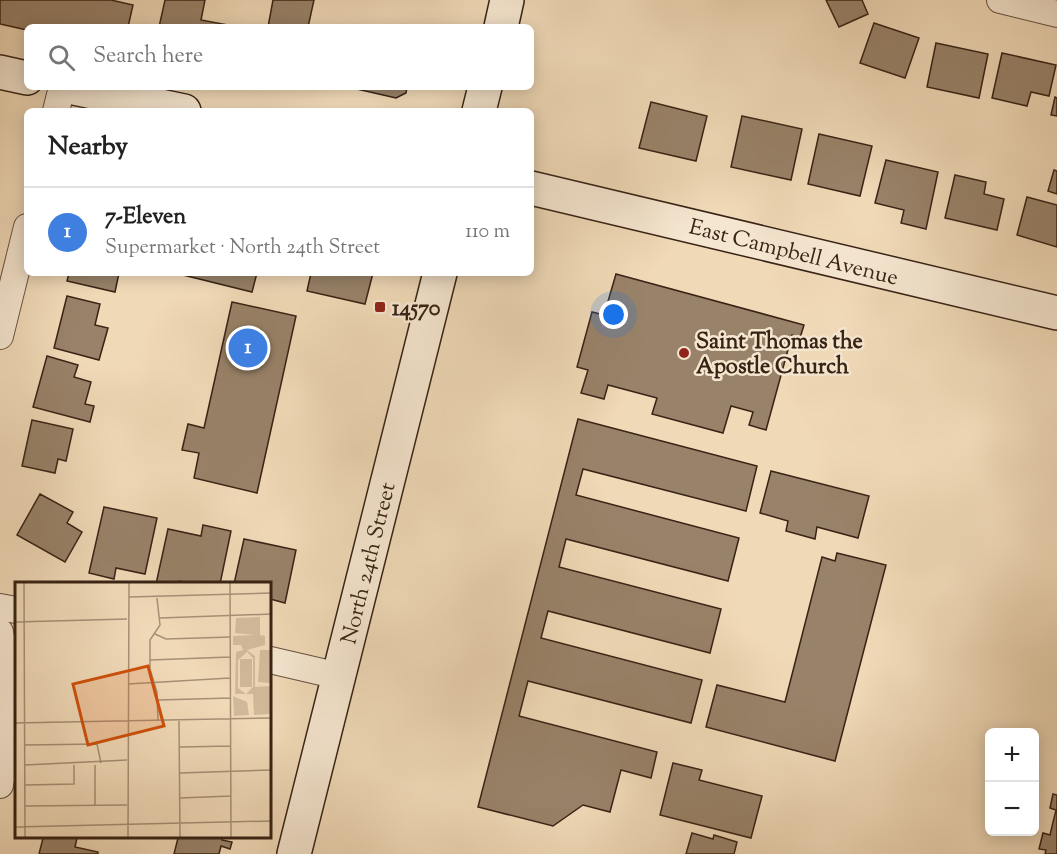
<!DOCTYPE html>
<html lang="en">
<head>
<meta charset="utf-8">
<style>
  :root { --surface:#fff; --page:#f6f6f6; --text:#222; --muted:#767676; --line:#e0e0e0; --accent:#111827 }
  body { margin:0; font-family:"Sorts Mill Goudy",serif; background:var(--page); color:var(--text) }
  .controls { position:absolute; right:18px; bottom:18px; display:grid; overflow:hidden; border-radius:9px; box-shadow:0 3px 15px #0003 }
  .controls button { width:54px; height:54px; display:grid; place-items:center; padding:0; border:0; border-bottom:2px solid var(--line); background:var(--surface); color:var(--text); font:30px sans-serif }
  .you { position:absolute; left:614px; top:315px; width:21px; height:21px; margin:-15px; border:4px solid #fff; border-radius:50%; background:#1a73e8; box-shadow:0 0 0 9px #1a73e833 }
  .badge { display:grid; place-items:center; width:39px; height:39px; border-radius:50%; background:var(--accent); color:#fff; font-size:20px; font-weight:700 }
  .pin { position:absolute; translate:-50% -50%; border:3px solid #fff; box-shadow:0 2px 6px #0006 }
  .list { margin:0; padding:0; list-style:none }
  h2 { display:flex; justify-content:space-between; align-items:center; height:78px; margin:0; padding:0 24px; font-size:26px }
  h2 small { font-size:20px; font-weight:400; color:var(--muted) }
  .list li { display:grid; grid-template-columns:39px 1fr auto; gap:18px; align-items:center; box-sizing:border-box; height:90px; padding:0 24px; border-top:2px solid var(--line) }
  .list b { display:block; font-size:22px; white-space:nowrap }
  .list p { margin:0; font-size:20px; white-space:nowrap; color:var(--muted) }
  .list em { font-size:20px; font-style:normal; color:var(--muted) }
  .icon { flex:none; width:33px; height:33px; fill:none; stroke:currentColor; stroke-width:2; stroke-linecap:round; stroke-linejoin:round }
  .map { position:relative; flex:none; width:1057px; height:854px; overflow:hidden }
  .search { position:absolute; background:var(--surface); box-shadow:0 3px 15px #0003; left:24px; top:24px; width:510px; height:66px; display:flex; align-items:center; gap:15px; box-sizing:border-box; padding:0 21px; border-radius:9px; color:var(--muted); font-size:22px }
  .panel { position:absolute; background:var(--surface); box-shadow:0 3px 15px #0003; left:24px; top:108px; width:510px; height:168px; border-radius:9px }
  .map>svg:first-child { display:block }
  .building { fill:#988269; stroke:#382315; stroke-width:1.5 }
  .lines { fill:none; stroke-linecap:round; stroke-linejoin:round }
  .street-casing { stroke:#66503e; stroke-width:28 }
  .secondary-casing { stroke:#382315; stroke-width:36 }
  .street { stroke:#f5e6d0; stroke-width:26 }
  .secondary { stroke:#f5e6d0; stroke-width:33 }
  .poi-dot { fill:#8f2418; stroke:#f5e6d0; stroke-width:2 }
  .labels { text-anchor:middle; stroke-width:5; stroke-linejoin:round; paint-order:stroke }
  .street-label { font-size:22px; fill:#382315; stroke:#f5e6d0 }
  .poi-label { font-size:22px; font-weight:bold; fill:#382315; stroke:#f5e6d0; text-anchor:start }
  .inset-road { fill:none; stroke:#a69076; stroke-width:1.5 }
  .view { fill:#ce510d; fill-opacity:0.15; stroke:#ce510d; stroke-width:3 }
  .inset-edge { fill:none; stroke:#382315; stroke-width:3 }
</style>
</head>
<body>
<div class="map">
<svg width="1057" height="854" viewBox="0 0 1057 854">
  <rect width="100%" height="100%" fill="#f0d9b7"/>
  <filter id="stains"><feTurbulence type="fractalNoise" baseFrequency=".00333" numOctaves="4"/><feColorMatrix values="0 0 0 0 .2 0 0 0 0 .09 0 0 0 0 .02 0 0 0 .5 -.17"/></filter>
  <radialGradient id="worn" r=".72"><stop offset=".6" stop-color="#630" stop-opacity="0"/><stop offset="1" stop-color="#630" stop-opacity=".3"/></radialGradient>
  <path class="building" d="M 0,0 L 111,0 L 133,5 L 128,27 L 27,27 L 27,30 L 0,24 Z
    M 165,0 L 205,0 L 201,20 L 228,25 L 227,27 L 159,27 Z
    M 273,0 L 314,0 L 308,27 L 268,27 Z
    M 826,0 L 862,0 L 868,14 L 839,27 Z
    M 874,23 L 919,38 L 905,78 L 860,63 Z
    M 936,43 L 988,54 L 979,98 L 927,87 Z
    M 1002,53 L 1056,65 L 1049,96 L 1031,92 L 1027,106 L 992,98 Z
    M 348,87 L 407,87 L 406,93 L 396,98 Z
    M 1055,97 L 1057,98 L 1057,116 L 1051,115 Z
    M 651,102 L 707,116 L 696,161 L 639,148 Z
    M 742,116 L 802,129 L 791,180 L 731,167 Z
    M 819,134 L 872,146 L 860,196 L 808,184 Z
    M 886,160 L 938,172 L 926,229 L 901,223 L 904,210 L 875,203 Z
    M 1054,170 L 1057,171 L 1057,194 L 1048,191 Z
    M 955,175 L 986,182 L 984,194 L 1004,199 L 997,230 L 945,218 Z
    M 1027,197 L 1057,205 L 1057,247 L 1017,235 Z
    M 69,273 L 119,273 L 115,292 L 67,281 Z
    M 175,273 L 257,273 L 252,292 Z
    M 311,273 L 373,273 L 365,304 L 307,291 Z
    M 616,274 L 804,325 L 800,338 L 792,335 L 766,430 L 749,425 L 753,412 L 731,406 L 723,433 L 652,414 L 657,398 L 608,385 L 604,399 L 581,393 L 588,370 L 577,367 L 592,312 L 604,315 Z
    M 67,296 L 100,304 L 95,325 L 108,328 L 99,360 L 54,348 Z
    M 232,302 L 296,316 L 257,493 L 194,478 L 199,453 L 182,450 L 188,424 L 204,428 Z
    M 47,356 L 78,365 L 74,377 L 91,382 L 85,404 L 94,406 L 90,422 L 33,407 Z
    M 578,419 L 757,466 L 746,511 L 583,469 L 576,495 L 739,538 L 728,581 L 566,539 L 559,567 L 721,609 L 710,653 L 548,611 L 541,638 L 702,680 L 691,723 L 528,681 L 519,716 L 657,752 L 651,778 L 621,770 L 610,812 L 583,805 L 553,826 L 478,807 Z
    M 32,420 L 73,429 L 66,461 L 58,459 L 55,473 L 22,466 Z
    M 771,471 L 869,496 L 858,538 L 817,527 L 815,539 L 786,531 L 788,521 L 760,513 Z
    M 40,494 L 73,512 L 67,523 L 82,532 L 65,562 L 17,535 Z
    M 104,507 L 157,518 L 145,574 L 116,568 L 114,579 L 89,573 Z
    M 203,525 L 231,531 L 220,584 L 193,584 L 179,581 L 178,584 L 156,584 L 168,529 L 201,536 Z
    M 244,539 L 296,550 L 285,603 L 270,599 L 270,584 L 234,584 Z
    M 837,553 L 886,565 L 835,761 L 706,727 L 717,685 L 785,702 L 822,557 L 835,561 Z
    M 673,763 L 702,770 L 699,780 L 762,796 L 751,838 L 660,815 Z
    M 1053,794 L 1057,795 L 1057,854 L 1045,854 L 1046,850 L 1039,849 L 1043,833 L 1050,835 L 1056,810 L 1050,808 Z
    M 692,833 L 713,839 L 714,835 L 737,842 L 734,854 L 686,854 Z
    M 43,838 L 77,838 L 75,847 L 98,852 L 98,854 L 39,854 Z
    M 178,838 L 223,838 L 222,840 L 232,842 L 230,849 L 221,846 L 219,854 L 174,854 Z"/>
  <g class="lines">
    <defs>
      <path id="street" d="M 1000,0 L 1057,14
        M 56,111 L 62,87
        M 0,336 L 27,227
        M 0,607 L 16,610
        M 0,632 C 3,644 4,657 5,669 C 8,709 8,746 0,785
        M 270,660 L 339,676"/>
      <path id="secondary" d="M 501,27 L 507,0
        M 0,72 L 27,78
        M 69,87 L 184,111
        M 479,111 L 485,87
        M 531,188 L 1057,313
        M 294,854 L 440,273"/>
    </defs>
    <use href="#street" class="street-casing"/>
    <use href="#secondary" class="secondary-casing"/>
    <use href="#street" class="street"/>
    <use href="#secondary" class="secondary"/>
  </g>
  <g class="poi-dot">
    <rect x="374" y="301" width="12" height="12" rx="3"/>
    <circle cx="684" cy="353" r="6"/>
  </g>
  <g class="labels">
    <g class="street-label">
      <text transform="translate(794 251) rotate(14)" y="8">East Campbell Avenue</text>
      <text transform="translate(367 563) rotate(-76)" y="8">North 24th Street</text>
    </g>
    <g class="poi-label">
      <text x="392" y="315">14570</text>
      <text x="696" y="348">Saint Thomas the<tspan x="696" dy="25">Apostle Church</tspan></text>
    </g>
  </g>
  <g transform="translate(15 582)">
    <rect width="256" height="256" fill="#f0d9b7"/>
    <path d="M 245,35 L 245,53 L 250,54 L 250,63 L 232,68 L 240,74 L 240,105 L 256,104 L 256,132 L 239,133 L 238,112 L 220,112 L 221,70 L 228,68 L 226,63 L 218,63 L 218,54 L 240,53 L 220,51 L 221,36 ZM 232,70 L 238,76 L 238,105 L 231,112 L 223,106 L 223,78 ZM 245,68 L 256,68 L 256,101 L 243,100 ZM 225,77 L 237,77 L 237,105 L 225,105 ZM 218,114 L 232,120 L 234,133 L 219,134 Z" fill="#d1ba9b" fill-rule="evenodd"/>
    <path class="inset-road" d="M 9,0 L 10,256M 215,0 L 216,256M 114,15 L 257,11M 142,16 L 145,43 L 135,58 L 135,87 L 142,110 L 143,139M 145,36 L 257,32M 0,40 L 112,37M 140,52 L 151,57 L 216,55M 135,78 L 215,75M 113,102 L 215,96M 143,118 L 216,116M 164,139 L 165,256M 0,141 L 257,136M 10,163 L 82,162 L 86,181M 165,165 L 216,164M 10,183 L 112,178M 165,191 L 257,188M 10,203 L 59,202 L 59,183M 165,216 L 216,214M 80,223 L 80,183M 10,224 L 112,223M 0,245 L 257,239M 113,256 L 114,0"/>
    <path class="view" d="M 133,84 L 149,144 L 73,163 L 58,102 Z"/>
    <rect width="256" height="256" class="inset-edge"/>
  </g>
  <rect width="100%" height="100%" filter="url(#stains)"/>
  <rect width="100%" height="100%" fill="url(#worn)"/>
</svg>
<div class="controls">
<button>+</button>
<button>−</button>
</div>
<div class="you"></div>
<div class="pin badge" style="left:248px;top:348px;background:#3f7fe0">1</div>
<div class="search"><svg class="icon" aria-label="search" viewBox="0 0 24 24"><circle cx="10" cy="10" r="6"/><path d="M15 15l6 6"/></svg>Search here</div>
<section class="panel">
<h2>Nearby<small></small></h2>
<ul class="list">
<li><span class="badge" style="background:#3f7fe0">1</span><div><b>7-Eleven</b><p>Supermarket · North 24th Street</p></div><em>110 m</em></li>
</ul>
</section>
</div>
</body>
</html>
